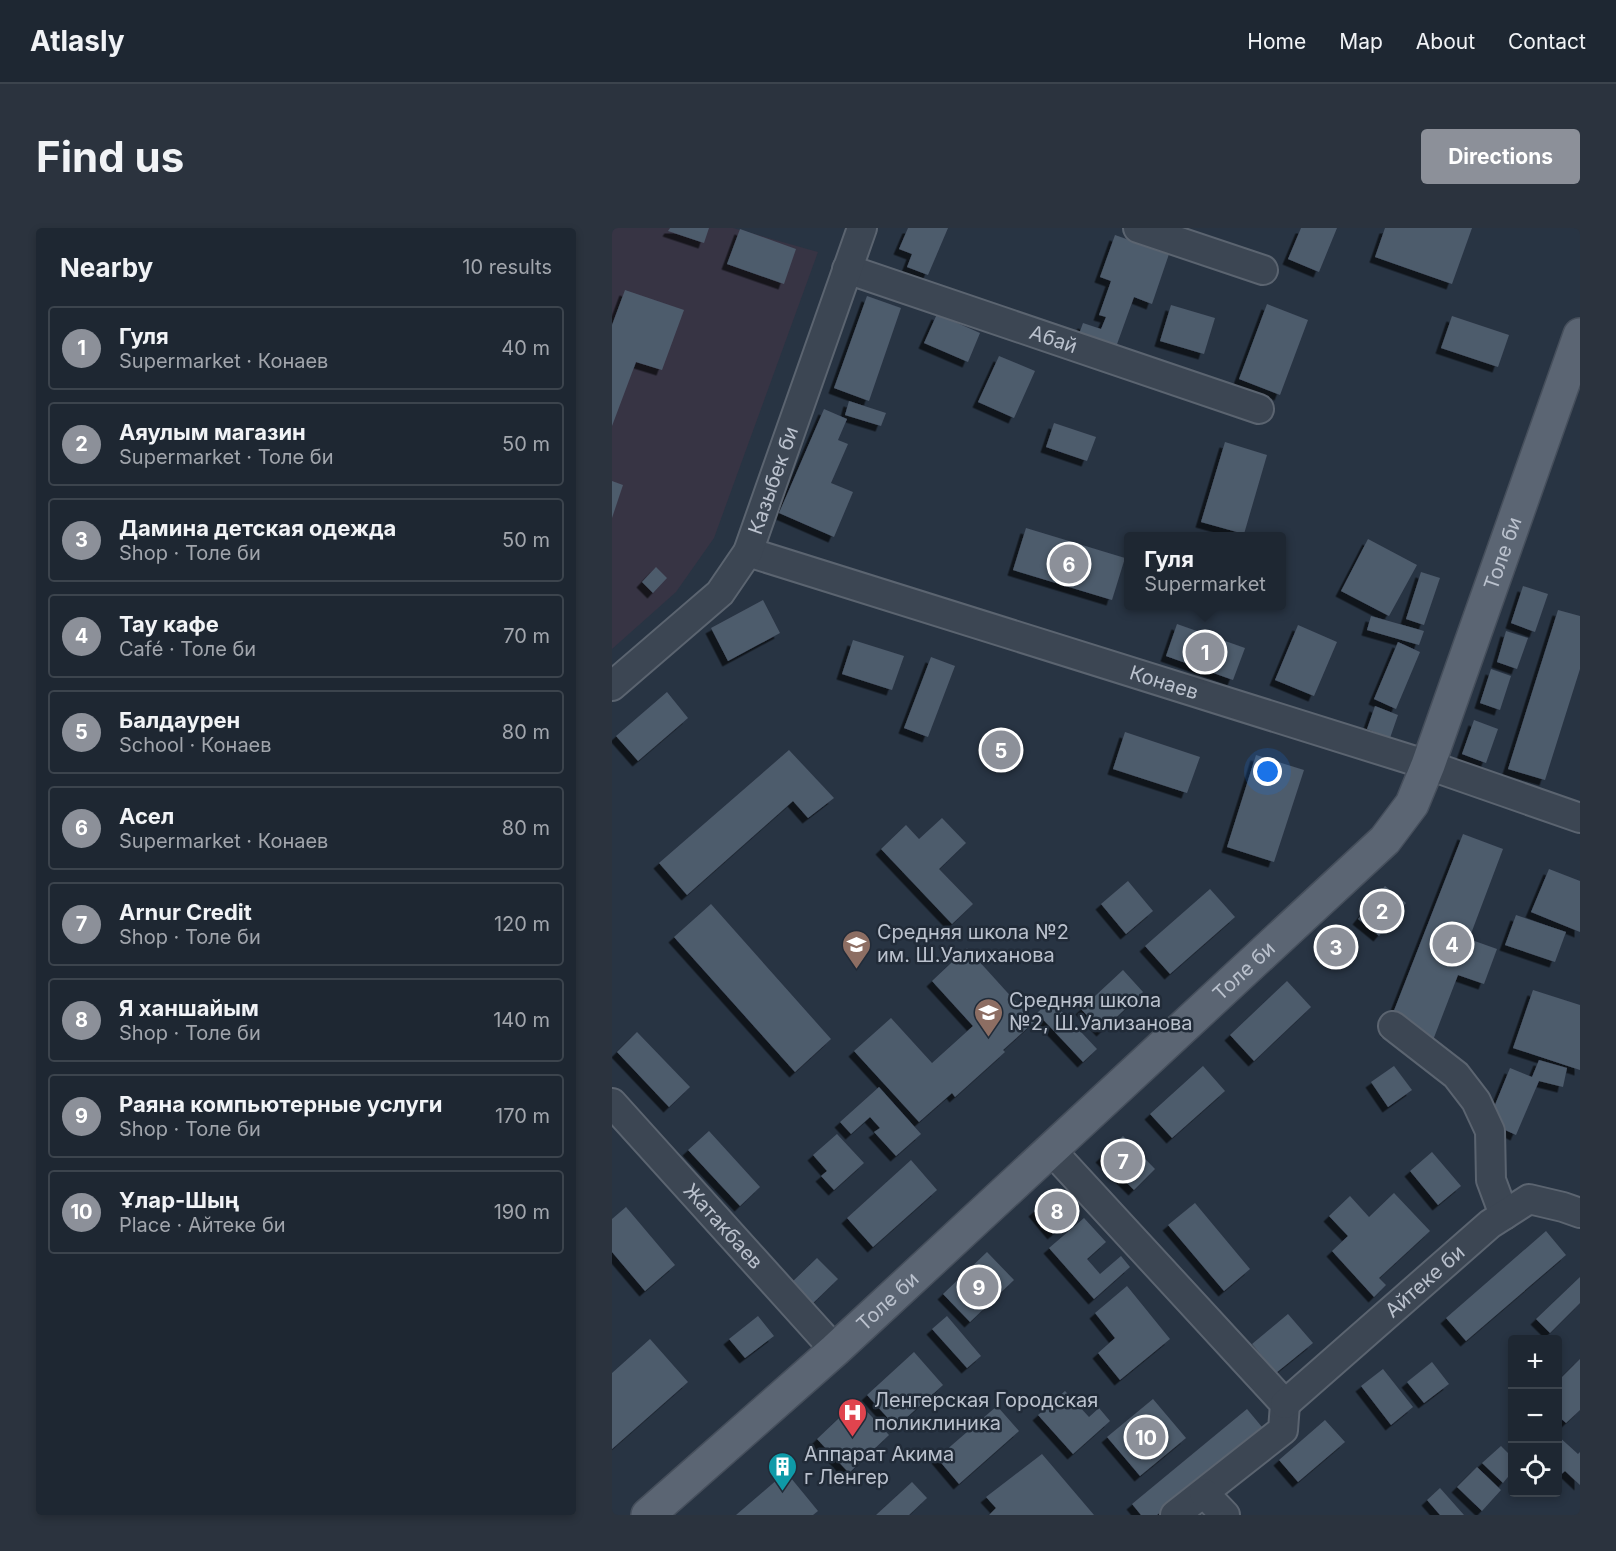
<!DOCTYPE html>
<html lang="en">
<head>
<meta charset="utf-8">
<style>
  :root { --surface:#1e2732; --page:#2b333e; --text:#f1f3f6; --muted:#a1a5ac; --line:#3c444d; --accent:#8c9099 }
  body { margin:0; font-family:Inter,sans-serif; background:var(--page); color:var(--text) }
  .controls { position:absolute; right:18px; bottom:18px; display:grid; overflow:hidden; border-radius:6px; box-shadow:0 3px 9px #0003 }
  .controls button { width:54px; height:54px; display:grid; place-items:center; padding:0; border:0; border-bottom:2px solid var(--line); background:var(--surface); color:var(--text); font:30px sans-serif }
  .you { position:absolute; left:656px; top:544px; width:21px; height:21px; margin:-15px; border:4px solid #fff; border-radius:50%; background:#1a73e8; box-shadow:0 0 0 9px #1a73e833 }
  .badge { display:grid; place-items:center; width:39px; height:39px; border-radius:50%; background:var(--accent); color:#fff; font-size:20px; font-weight:700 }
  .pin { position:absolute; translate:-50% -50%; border:3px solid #fff; box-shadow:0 2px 6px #0006 }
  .popup { position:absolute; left:512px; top:304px; width:162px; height:78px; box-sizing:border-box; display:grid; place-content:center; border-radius:6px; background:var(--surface); filter:drop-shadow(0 2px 4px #0005); font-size:20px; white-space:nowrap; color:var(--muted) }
  .popup b { font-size:22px; color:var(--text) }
  .popup::after { content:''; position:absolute; left:50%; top:100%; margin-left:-12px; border:12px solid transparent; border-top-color:var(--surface) }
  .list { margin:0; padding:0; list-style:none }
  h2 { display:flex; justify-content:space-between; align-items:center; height:78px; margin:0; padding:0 24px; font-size:26px }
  h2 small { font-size:20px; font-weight:400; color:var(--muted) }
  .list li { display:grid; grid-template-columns:39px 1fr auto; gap:18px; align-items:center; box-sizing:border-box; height:84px; margin:0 12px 12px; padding:0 12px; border:2px solid var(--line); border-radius:6px }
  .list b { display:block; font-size:22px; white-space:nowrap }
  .list p { margin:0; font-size:20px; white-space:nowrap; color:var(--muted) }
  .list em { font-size:20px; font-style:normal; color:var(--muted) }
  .icon { flex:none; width:33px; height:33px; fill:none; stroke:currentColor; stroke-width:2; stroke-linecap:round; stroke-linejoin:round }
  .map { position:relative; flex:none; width:968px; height:1287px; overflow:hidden; border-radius:6px }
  header { display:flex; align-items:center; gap:36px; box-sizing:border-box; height:84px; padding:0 30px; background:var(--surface); border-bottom:2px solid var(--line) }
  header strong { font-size:28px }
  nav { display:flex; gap:33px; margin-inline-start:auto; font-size:21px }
  .intro { display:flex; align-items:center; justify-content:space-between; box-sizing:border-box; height:144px; padding:0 36px }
  h1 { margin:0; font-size:42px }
  .button { padding:15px 27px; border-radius:6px; background:var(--accent); color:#fff; font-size:21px; font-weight:700 }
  main { display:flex; gap:36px; padding:0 36px }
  aside { flex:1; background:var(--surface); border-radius:6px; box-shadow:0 3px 9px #0003 }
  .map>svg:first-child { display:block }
  .medical { fill:#373444 }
  .building { fill:#4e5b6c; filter:url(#shadow) }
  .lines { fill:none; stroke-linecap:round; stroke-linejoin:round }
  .minor-casing { stroke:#5b6470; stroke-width:32 }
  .major-casing { stroke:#464f5c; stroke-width:36 }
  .minor { stroke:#3c4653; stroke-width:28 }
  .major { stroke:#5b6573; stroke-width:33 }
  .labels { text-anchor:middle; stroke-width:5; stroke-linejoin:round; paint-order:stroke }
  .street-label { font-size:20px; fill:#bac1cd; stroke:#212b38 }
  .poi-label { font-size:20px; fill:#bac1cd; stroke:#212b38; text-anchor:start }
</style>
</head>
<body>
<header>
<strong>Atlasly</strong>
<nav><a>Home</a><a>Map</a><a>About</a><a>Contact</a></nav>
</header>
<div class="intro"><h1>Find us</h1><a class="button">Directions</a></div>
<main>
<aside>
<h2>Nearby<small>10 results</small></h2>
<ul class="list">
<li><span class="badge">1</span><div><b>Гуля</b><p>Supermarket · Конаев</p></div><em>40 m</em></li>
<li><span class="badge">2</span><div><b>Аяулым магазин</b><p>Supermarket · Толе би</p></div><em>50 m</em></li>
<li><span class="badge">3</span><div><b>Дамина детская одежда</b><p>Shop · Толе би</p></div><em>50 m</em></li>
<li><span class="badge">4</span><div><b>Тау кафе</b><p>Café · Толе би</p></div><em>70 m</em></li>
<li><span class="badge">5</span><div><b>Балдаурен</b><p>School · Конаев</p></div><em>80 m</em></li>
<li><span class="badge">6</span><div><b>Асел</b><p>Supermarket · Конаев</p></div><em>80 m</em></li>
<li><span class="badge">7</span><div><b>Arnur Credit</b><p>Shop · Толе би</p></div><em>120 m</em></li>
<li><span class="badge">8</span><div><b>Я ханшайым</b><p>Shop · Толе би</p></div><em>140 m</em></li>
<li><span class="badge">9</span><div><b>Раяна компьютерные услуги</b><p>Shop · Толе би</p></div><em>170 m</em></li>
<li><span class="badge">10</span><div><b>Ұлар-Шың</b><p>Place · Айтеке би</p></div><em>190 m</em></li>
</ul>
</aside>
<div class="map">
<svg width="968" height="1287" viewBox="0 0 968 1287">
  <defs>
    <filter id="shadow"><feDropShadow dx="-5.5" dy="5.5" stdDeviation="0" flood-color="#0009"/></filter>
  </defs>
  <rect width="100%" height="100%" fill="#283443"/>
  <path class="medical" d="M 0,0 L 121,0 L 206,24 L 102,310 L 64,364 L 0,421 Z"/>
  <path class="building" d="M 58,0 L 97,0 L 92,15 L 56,3 Z
    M 296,0 L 336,0 L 316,47 L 295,39 L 300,26 L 287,21 Z
    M 689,0 L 725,0 L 707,44 L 676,31 Z
    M 773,0 L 860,0 L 840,56 L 763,29 Z
    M 128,1 L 184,21 L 172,56 L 115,36 Z
    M 503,7 L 557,26 L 540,76 L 522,69 L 504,119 L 467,106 L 471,95 L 489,101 L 494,89 L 487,87 L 499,53 L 488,49 Z
    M 13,62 L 72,82 L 50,142 L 24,134 L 0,198 L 0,97 Z
    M 255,68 L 289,80 L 257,173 L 222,160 Z
    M 655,76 L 696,92 L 668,167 L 627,151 Z
    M 559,77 L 603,90 L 592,126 L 548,113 Z
    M 325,86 L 368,105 L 356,134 L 312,115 Z
    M 840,88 L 897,107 L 886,139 L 829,120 Z
    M 387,128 L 423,143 L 402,190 L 366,174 Z
    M 237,173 L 274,185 L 269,198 L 233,187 Z
    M 212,181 L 235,191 L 226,212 L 236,216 L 219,255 L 241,264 L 222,309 L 167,285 Z
    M 442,195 L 484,209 L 475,233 L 434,219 Z
    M 613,214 L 655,227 L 632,306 L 589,294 Z
    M 0,253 L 11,257 L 0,290 Z
    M 414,300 L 513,330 L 500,372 L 401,342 Z
    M 756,311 L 805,337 L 777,388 L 729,363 Z
    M 44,339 L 55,350 L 41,365 L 30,354 Z
    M 809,344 L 828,350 L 812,397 L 794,391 Z
    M 911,358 L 936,366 L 923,404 L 899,395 Z
    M 151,372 L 168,405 L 116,433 L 99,400 Z
    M 946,382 L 968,388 L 968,441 L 933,552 L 896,541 Z
    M 759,388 L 812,403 L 807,417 L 755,402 Z
    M 565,396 L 633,420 L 621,452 L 554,428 Z
    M 686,397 L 725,414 L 702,468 L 663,452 Z
    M 894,403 L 916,410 L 905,441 L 885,434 Z
    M 241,412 L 292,428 L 280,462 L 230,446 Z
    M 786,414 L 808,424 L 784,481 L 762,471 Z
    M 319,429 L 343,438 L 316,509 L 292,500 Z
    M 879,441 L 899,448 L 888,482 L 868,475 Z
    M 55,464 L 76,490 L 26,533 L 4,508 Z
    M 763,478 L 786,487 L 778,510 L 755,501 Z
    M 862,492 L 886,501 L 874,535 L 850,526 Z
    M 513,504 L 588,529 L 575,565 L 501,541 Z
    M 177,522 L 222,570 L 196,590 L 181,573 L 75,667 L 47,635 Z
    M 644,527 L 692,542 L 662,634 L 615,619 Z
    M 330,590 L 354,615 L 327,641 L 361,676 L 340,696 L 269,621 L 294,597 L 307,611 Z
    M 851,606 L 891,621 L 857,711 L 885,721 L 872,756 L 846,747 L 818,820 L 774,803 Z
    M 937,641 L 968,653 L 968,704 L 919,684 Z
    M 516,653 L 541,683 L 514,706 L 489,676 Z
    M 773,658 L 794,675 L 767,708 L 746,691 Z
    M 598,661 L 623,689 L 558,746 L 533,718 Z
    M 99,676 L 219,811 L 183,844 L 62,709 Z
    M 904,687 L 954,704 L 943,734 L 893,717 Z
    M 726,704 L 740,718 L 722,735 L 709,721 Z
    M 355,720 L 422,794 L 391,822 L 393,824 L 343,869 L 340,865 L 307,894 L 242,823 L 279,790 L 320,835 L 361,798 L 320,753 Z
    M 511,742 L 531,764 L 490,803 L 469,781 Z
    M 675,753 L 699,779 L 642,833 L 618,807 Z
    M 921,762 L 968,777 L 968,842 L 901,820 Z
    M 439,772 L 485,821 L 471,834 L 425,785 Z
    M 25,804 L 78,859 L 57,879 L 5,824 Z
    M 927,832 L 955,840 L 951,859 L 927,853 L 904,907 L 876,894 L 898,840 L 920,849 Z
    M 591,838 L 613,863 L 560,910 L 538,886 Z
    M 782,838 L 800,862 L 776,879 L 759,854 Z
    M 267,859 L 309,906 L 284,928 L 262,904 L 268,900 L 258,889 L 239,906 L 228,894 Z
    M 97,903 L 148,959 L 128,978 L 76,922 Z
    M 225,906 L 252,935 L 222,962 L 209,948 L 215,943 L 201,927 Z
    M 511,908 L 543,941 L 522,962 L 489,929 Z
    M 820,924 L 849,958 L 826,977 L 798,943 Z
    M 299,932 L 325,962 L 261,1019 L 235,990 Z
    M 449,960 L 468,983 L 441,1006 L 422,983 Z
    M 782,965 L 818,1003 L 767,1050 L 774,1057 L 762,1069 L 720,1023 L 736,1008 L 717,988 L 738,968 L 757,989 Z
    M 583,975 L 638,1041 L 612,1063 L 556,997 Z
    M 14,979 L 63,1037 L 33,1063 L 0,1024 L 0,991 Z
    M 472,990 L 494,1014 L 475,1031 L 488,1046 L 509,1028 L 518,1039 L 482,1071 L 437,1020 Z
    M 934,1003 L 954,1027 L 854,1113 L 834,1090 Z
    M 375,1024 L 402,1052 L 358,1094 L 331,1066 Z
    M 205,1030 L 226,1051 L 199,1077 L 178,1056 Z
    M 968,1049 L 968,1075 L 938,1105 L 924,1091 Z
    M 515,1058 L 558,1111 L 508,1152 L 486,1125 L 503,1110 L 483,1085 Z
    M 676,1086 L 701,1115 L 664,1145 L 640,1116 Z
    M 146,1088 L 162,1108 L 133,1130 L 117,1111 Z
    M 335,1088 L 369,1128 L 355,1140 L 320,1101 Z
    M 38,1111 L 76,1154 L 0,1221 L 0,1145 Z
    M 302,1124 L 331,1157 L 284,1199 L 255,1167 Z
    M 968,1131 L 968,1182 L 954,1195 L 945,1187 L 945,1154 Z
    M 820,1134 L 837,1156 L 812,1175 L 795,1154 Z
    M 771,1141 L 801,1179 L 779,1197 L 749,1158 Z
    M 453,1163 L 477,1189 L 487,1180 L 498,1193 L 461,1226 L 426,1187 Z
    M 541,1171 L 574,1210 L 528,1248 L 495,1209 Z
    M 245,1173 L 277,1207 L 237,1245 L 205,1211 Z
    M 385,1178 L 407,1203 L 347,1256 L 325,1230 Z
    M 635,1181 L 650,1199 L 545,1287 L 529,1287 L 520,1276 Z
    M 713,1192 L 733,1214 L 686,1254 L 667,1232 Z
    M 945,1207 L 966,1226 L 968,1224 L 968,1257 L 953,1243 L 945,1250 Z
    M 889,1218 L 900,1229 L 900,1244 L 891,1255 L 870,1235 Z
    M 430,1226 L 482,1287 L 377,1287 L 384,1280 L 374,1269 Z
    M 865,1239 L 889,1262 L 870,1283 L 845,1259 Z
    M 174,1244 L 206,1283 L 201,1287 L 124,1287 Z
    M 300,1254 L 315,1270 L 297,1287 L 264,1287 Z
    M 828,1260 L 852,1287 L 828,1287 L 815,1272 Z"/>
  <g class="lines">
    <defs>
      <g id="minor">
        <path d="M 526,0 L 651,42"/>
        <path id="s1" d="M 235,41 L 647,181"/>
        <path id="s2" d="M 136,324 L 816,537 L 968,590"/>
        <path id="s3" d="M 0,458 L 108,365 L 136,324 L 250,0"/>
        <path d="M 781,798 L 844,847 L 864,873 L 878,903 L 879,952 L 892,987"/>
        <path id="s4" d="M 0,875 L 223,1122"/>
        <path d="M 439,922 L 673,1176 L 671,1202 L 563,1287"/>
        <path id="s5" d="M 673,1176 L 878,996 L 917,971 L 951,979 L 968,985"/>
        <path d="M 592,1265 L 613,1287"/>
      </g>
      <g id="major">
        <path id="s6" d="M 36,1287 L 223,1122 L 773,612 L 800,576 L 816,537 L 968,107"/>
      </g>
    </defs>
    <use href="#minor" class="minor-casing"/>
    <use href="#major" class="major-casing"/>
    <use href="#minor" class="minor"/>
    <use href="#major" class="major"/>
  </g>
  <defs>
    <symbol id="school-pin" viewBox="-11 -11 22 30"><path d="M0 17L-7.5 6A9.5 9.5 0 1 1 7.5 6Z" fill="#8d6e63" stroke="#212b38"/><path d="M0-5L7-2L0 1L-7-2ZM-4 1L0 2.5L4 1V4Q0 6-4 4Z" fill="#fff"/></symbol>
    <symbol id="hospital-pin" viewBox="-11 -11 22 30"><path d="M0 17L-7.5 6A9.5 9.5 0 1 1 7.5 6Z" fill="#e0444e" stroke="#212b38"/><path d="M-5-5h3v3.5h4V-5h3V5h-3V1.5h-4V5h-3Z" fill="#fff"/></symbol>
    <symbol id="building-pin" viewBox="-11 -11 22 30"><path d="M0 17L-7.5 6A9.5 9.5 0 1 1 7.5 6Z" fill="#0f9aa8" stroke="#212b38"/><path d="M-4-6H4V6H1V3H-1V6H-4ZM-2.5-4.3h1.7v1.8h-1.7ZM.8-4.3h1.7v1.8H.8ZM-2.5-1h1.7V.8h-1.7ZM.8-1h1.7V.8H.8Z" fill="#fff"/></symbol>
  </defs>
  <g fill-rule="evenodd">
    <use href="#school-pin" x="228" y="700" width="33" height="45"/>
    <use href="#school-pin" x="360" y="768" width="33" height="45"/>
    <use href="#hospital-pin" x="224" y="1168" width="33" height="45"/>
    <use href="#building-pin" x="154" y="1222" width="33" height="45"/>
  </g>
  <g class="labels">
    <g class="street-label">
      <text dy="7" stroke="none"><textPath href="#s1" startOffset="218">Абай</textPath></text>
      <text dy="7" stroke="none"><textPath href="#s3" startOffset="268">Казыбек би</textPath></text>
      <text dy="7" stroke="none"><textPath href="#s6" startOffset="1311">Толе би</textPath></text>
      <text dy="7" stroke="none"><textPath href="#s2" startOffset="436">Конаев</textPath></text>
      <text dy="7" stroke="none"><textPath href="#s6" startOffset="807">Толе би</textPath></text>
      <text dy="7" stroke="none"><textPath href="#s4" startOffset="166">Жатакбаев</textPath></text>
      <text dy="7" stroke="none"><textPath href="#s5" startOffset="186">Айтеке би</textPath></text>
      <text dy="7" stroke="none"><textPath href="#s6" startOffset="321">Толе би</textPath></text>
    </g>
    <g class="poi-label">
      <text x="265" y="711">Средняя школа №2<tspan x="265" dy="23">им. Ш.Уалиханова</tspan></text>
      <text x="397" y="779">Средняя школа<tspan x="397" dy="23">№2, Ш.Уализанова</tspan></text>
      <text x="262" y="1179">Ленгерская Городская<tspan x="262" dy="23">поликлиника</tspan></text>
      <text x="192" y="1233">Аппарат Акима<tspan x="192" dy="23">г Ленгер</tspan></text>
    </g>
  </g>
</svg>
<div class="controls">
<button>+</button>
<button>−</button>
<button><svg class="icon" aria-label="locate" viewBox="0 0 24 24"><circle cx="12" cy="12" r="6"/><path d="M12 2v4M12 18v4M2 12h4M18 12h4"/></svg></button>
</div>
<div class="you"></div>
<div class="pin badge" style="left:593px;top:424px">1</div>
<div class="popup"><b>Гуля</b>Supermarket</div>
<div class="pin badge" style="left:770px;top:683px">2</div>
<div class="pin badge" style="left:724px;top:719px">3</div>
<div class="pin badge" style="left:840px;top:716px">4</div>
<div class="pin badge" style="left:389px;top:522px">5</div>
<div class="pin badge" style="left:457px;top:336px">6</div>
<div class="pin badge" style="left:511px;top:933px">7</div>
<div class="pin badge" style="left:445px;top:983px">8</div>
<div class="pin badge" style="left:367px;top:1059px">9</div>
<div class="pin badge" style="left:534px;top:1209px">10</div>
</div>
</main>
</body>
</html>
